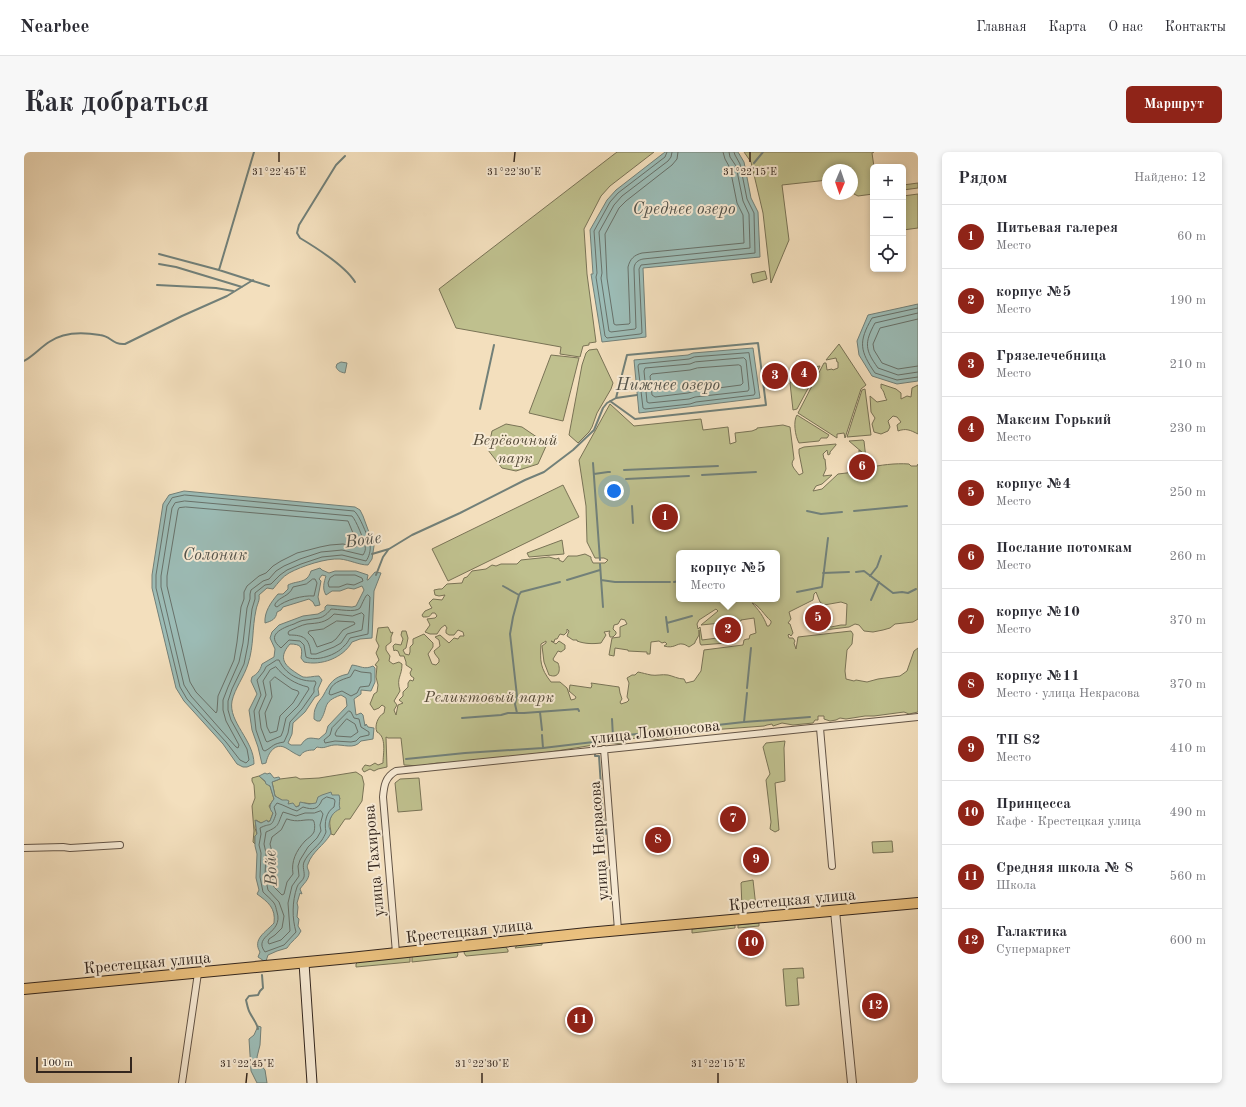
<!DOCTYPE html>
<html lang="ru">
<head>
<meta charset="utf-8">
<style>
  :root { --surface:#fff; --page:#f7f7f7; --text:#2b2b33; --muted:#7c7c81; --line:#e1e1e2; --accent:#8f2418 }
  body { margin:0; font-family:"Old Standard TT",serif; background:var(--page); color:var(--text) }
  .controls { position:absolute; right:12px; top:12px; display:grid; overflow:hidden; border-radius:6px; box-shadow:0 2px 6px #0003 }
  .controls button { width:36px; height:36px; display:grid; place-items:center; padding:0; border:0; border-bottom:1px solid var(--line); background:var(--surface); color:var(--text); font:20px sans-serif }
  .compass { position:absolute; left:798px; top:12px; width:36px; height:36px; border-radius:50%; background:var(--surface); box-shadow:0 2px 6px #0003; rotate:182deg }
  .scale { position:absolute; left:12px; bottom:10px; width:96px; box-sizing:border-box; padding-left:4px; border:2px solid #33261e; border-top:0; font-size:11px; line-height:14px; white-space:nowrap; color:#33261e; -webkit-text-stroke:3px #f7ead4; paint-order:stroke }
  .you { position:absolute; left:590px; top:339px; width:14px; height:14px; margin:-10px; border:3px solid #fff; border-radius:50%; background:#1a73e8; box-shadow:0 0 0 6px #1a73e833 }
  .badge { display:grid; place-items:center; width:26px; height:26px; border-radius:50%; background:var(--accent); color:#fff; font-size:13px; font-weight:700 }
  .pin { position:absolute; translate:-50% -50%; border:2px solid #fff; box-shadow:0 1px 4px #0006 }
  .popup { position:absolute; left:652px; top:398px; width:104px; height:52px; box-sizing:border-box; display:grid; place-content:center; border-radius:6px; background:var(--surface); filter:drop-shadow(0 1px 3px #0005); font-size:13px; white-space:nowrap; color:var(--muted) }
  .popup b { font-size:15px; color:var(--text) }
  .popup::after { content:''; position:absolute; left:50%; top:100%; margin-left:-8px; border:8px solid transparent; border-top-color:var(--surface) }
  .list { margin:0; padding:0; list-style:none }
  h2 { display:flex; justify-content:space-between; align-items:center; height:52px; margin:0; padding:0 16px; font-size:17px }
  h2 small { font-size:13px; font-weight:400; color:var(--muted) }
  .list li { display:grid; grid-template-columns:26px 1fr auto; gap:12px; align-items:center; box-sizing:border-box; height:64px; padding:0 16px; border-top:1px solid var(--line) }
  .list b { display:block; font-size:15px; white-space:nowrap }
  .list p { margin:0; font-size:13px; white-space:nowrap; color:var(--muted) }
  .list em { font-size:13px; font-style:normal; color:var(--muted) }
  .icon { flex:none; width:22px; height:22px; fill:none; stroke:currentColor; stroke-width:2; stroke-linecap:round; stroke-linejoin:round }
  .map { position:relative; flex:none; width:894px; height:931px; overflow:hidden; border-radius:6px }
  header { display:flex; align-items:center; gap:24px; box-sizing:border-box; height:56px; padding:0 20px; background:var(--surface); border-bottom:1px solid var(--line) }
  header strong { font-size:19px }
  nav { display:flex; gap:22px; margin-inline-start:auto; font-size:14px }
  .intro { display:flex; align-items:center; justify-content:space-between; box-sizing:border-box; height:96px; padding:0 24px }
  h1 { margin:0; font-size:28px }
  .button { padding:10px 18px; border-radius:6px; background:var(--accent); color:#fff; font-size:14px; font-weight:700 }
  main { display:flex; gap:24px; padding:0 24px }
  aside { flex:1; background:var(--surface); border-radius:6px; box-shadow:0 2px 6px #0003 }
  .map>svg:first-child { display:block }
  .green { fill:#bfc08e; stroke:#797356; fill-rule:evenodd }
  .water { fill:#9cbcb6; stroke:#728079 }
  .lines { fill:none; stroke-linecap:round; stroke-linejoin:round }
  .shore { stroke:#68716a; stroke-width:1 }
  .stream { stroke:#728079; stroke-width:2 }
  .minor-casing { stroke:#635446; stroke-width:8 }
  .tertiary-casing { stroke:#635446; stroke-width:10 }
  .secondary-casing { stroke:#33261e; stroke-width:11 }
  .primary-casing { stroke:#33261e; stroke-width:12 }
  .minor { stroke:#f7ead4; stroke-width:6 }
  .tertiary { stroke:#f7ead4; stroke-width:8 }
  .secondary { stroke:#f7ead4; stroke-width:9 }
  .primary { stroke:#eac07e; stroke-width:10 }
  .ticks { fill:none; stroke:#33261e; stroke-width:1.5 }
  .labels { text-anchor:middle; stroke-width:4; stroke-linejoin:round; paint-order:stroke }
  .park-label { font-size:16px; font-style:italic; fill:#564c3a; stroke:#f7ead4 }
  .street-label { font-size:16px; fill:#33261e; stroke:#f7ead4 }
  .water-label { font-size:17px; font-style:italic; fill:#52534c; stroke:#f7ead4 }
  .ticks-label { font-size:10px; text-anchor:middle; fill:#33261e; stroke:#f7ead4; stroke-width:4; stroke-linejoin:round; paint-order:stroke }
</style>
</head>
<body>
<header>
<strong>Nearbee</strong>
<nav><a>Главная</a><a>Карта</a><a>О нас</a><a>Контакты</a></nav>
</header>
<div class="intro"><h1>Как добраться</h1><a class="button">Маршрут</a></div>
<main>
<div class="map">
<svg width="894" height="931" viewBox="0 0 894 931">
  <rect width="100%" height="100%" fill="#f3dfbd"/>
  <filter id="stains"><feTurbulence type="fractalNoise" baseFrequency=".005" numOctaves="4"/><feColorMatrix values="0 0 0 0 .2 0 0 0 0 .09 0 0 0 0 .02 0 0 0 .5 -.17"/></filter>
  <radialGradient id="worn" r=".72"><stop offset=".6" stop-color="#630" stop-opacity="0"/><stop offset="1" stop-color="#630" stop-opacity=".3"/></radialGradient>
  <path class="green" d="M 593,0 L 630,0 L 586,34 L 577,44 L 560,77 L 563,122 L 572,190 L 565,191 L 565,193 L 559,194 L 556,205 L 536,202 L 537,195 L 432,176 L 415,137 Z
    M 720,0 L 850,0 L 848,1 L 850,15 L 849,15 L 849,42 L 834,44 L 830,42 L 828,32 L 828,18 L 804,18 L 804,28 L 758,33 L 765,88 L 747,131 L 739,61 L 727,10 Z
    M 894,31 L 894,36 L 879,38 L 879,33 Z
    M 894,42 L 894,76 L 879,78 L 879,44 Z
    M 741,119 L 743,127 L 729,131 L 727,122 Z
    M 815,192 L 842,233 L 837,237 L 821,286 L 820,281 L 813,282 L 813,286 L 774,261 L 789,232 L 790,233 L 791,231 L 790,230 L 800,211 L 802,211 L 803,218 L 808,217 L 809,218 L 814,216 L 814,210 L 813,210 L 812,206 L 802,208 Z
    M 573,197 L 589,231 L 587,237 L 573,261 L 568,275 L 565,280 L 554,291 L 545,283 L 558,213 L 562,201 L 565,198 Z
    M 527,203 L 555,206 L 539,269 L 505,261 Z
    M 796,214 L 773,257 L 769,258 L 766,231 L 778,217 L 784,217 L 784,216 Z
    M 857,232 L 872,237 L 877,241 L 877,247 L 883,244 L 887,245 L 888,236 L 894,233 L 894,282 C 886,278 882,276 874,279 L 873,273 L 877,270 L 873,265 L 869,264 L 864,269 L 866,275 L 864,279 L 857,282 L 850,280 L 848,272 L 851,266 L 847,260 L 846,244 L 853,250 L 863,248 C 860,244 861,240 857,236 Z
    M 841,237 L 847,283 L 823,285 L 838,238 Z
    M 586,252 L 610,274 L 677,267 L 679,278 L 704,275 L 706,292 L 712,290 L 711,281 L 728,279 L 733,277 L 733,276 L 759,273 L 766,275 L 770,307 C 765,313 771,317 775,323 L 779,321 L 775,301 L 775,297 L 780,295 L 812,292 L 812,293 L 806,300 L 806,302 L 804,303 L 803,298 L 799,302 L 800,307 L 801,307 L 802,317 L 799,324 L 808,323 L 798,332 L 792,334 L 789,339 L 798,337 L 814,322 L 839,319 L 841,316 L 838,316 L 835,314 L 834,304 L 835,303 L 835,298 L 839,301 L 825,289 L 839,288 L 840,289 L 843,316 C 856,313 871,311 885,312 L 887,314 L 893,314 L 894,312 L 894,467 L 889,470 L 871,472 L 866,476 L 859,478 L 849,480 L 840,479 L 835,473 L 831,472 L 825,475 L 800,478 L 800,476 L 805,474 L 807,475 L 817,473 L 822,473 L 823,452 L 817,450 L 800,453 L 796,450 L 792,440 L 790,442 L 789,448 L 765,460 L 767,467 L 764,471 L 766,472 L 769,481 L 767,484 L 765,482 L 764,483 L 765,486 L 769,486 L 771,489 L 770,491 L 772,497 L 774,485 L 827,479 L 829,482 L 828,492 L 823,498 L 821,519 L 822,527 L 830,529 L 832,528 L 843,530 L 854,527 L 876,524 L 883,519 L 890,499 L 894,496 L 894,560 L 885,562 L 880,560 L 850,564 L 841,564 L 822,567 L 816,566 L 812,568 L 806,569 L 800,567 L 800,564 L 794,564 L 794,568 L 791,568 L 789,571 L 769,573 L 758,571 L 749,574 L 748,572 L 743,573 L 740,574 L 687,578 L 630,588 L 622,585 L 605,587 L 600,592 L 582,591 L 526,600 L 438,610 L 413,611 L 395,614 L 380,613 L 377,586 L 364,586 L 362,585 L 363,615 L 354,617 L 350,619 L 346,617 L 340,620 L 338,617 L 341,613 L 346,614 L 351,611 L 354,613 L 359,611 C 359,602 363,585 353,580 C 350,574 354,564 360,561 L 361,555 L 358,553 L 355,556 L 350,558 L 346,552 L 350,542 L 353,540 L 354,533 L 352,525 L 353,514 L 351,513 L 355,508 L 352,501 L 355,494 L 352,488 L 354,476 L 364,475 L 367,481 L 369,480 L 367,485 L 367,490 L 362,494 L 362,498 L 366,504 L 365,509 L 369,512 L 375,510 L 378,512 C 378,525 372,525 376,539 L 370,549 L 373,553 L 370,558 L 372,563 L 374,553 L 379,551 L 375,548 L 379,544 L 379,540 L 384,535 L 384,531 L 386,528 L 389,529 L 390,526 L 387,524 L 386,521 L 388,517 L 382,513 L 382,510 L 380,504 L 376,504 L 374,499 L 371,498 L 370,499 L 369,494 L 371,492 L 377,493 L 379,487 L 377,483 L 378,479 L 382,479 L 384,486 L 382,496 L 379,498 L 381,502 L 385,503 L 386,500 L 386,495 L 389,492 L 389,487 L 400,482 L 409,491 L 409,495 L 404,502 L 408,512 L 412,513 L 415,510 L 415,507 L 411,502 L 410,499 L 416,494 L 415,488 L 411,485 L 416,483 L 425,491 L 430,486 L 434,487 L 436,484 L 440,484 L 439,480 L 434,478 L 430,483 L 425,483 L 422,481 L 422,478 L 423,476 L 421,473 L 417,476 L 413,482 L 406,482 L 401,480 L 406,473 L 403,467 L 411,466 L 413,464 L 411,461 L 408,461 C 406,465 404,465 399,465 L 398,463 L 401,459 L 408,456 L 405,451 L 409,447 L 418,448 L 421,443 L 415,444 L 411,443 L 410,438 L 415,437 L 418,437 L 423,432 L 438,431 L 440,426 L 443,425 L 448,419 L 462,417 L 468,413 L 472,414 L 477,412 L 493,412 L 497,408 L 525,405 L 532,407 L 535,406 L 535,408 L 539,410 L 544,404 L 553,404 L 561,402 L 567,405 L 567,407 L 569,411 L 581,411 L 584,408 L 580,406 L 571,406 L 563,390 L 562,354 L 555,308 ZM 655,401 L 753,401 L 753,447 L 655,447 ZM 728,451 C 735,453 740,463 747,469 L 747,471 L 745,474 L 743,474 C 740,465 734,457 728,451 ZM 692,457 L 694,459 L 677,473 L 717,469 L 717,468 L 730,466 L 732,481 L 726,483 L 725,487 L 723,487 L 720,488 L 719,493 L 680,498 L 677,519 L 670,529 L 662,531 L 660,527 C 654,527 649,524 644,523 C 638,522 632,524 627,523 C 622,522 619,521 614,520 L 611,523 L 608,523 L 603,526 L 605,531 L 603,545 L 605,548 L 603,550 L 597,552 L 596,550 L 598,547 L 596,541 L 595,535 L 567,531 L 568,533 L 567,536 L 546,533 L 545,539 L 552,545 L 551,547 L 547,548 L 543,536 L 536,530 L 527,530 C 516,516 516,509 517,492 L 522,489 L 522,491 L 518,494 L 520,510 L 525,523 C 535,527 537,518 534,511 L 530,509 L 529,507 L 534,499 L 537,500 L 541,497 L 541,493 L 535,489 L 532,492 L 527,489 L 530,490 L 531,487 L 533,487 L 536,482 L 540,483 L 543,480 L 543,477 L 545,479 L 543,484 L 549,488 L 553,488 L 553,489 C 561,492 569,492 577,491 L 582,483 L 580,480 L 586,479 L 585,481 L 586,485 L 589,485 L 592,482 L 592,480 L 589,477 L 590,473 L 594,472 L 597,467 L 601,468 L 603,472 L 596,475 L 596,485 L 588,486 L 585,503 L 590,504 L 591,496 L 604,498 L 604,499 L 623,500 L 623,502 L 626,502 L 627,490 L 635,489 L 638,491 L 641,490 L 643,492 L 640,494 C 650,497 653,491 658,492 C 661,492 663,494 665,495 L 671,491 L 671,490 L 675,483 L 675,478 L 676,491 L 677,493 L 702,491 L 701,485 L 678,488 L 676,475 L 674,477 L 673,472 L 675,468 Z
    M 773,263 L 805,283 L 803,286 L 797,286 L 795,289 L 775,291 C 771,284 769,269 773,263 Z
    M 482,272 L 498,275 L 523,292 L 514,312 L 492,319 L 478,316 L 464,298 L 468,279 Z
    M 539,333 L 555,365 L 424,429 L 408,397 Z
    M 538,388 L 540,402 L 505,405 L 503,401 Z
    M 761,589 L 760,596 L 761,629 L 751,631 L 755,678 L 751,680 L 746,677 L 747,670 L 742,628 L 746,622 L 739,595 L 742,591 Z
    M 332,620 L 338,624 L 340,632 L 338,649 L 326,667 L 321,667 L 310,683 L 307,682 C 307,677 305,673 306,667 C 308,661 313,657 315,653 C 315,650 315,648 316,646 L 290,652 L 280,651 L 272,655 L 264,652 L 251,644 L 248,630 L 256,627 L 272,625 L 276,627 L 295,626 Z
    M 235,624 L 246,634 L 250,647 L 245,654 L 249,661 L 246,669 L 237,671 L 232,668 L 231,676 L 233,682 L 231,684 L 231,692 L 229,690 L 230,679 L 228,654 L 231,646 L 230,633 L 228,629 L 228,626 Z
    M 395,626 L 398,658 L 374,660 L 371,631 L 376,627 Z
    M 868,689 L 869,700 L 849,701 L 848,690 Z
    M 729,728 L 732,755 L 718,756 L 717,731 L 718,730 Z
    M 735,771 L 735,774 L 714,776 L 714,773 Z
    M 711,773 L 711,776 L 668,781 L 668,777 Z
    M 518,790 L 518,793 L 491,796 L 494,792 Z
    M 481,794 L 484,798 L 484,800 L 442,804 L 440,801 L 441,798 L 444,798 Z
    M 433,800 L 434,802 L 433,805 L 388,810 L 388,804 Z
    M 386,804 L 386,810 L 332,815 L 332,812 L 334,810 Z
    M 779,816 L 780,826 L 773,826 L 775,853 L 762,854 L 759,817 Z"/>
  <path class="water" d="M 641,0 L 714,0 L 720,10 L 727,46 L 734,60 L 736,105 L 619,116 L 622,185 L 578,190 L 567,122 L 569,122 L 566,78 L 583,48 L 592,38 Z
    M 894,152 L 894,229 L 873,232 L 848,224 L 835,203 L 833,189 L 844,163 Z
    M 729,196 L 736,246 L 615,261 L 610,208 L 664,203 L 669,201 Z
    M 317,210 L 323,211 L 321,221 C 316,220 314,219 312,215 L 313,212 Z
    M 160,339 L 331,355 L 336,358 L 339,364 L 350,394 L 348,407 L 344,413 C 335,413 326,408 316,407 C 302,406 278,414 265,421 C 258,425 254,431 249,437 L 243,436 L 235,443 C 236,449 233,452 232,458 C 228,476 230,494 224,512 C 220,525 211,536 208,549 C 204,570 230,588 230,612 L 223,615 L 219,615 L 213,612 L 199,592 L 160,549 L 152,536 L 128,436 L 128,423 L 139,352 L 145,343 Z
    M 296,416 L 298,418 L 305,421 L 311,419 L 332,419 L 344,423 L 343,428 L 344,428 L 351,420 L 357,421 L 350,439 L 348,486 L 336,487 L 328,490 C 319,506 297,514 280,510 L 277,506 C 279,495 277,492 266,492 C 257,502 257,510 268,518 C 271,520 275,523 279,525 C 284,526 289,524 295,524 L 298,528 L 294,537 L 295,543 L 291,545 L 281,560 L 269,571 L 268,582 L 264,591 L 267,593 L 277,593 C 283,584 286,586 295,587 L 302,581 L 304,574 L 323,554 L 322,546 L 317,543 C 297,550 305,556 296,569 L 293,569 L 290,567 C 290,563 290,558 292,555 C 293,551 297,547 299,544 C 306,531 309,525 324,522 L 328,513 C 337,514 340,518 349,514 L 351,516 L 351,530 L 347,539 L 337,538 L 337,542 L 330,547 L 332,563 L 337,561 L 339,563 L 341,574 L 342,572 L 344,575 L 350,576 L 349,587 L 337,589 C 330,598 319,592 310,593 C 302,594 301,597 293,595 L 290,598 C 284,598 279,599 276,604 C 271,602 267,599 262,596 C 251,590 244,601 242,611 L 238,612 L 234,595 L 228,578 L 225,558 L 233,542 L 227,529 L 228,525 C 233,522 236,519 238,512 L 250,505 L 251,497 L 246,486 L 248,480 L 255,473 L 279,464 L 294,462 L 301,458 L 301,455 L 303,453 L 328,455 L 332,454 L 340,438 L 338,434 L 330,437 L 324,436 L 316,439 L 308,439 L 302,443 C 298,437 300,430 302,424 L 298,423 L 295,427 L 297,429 L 294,445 L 296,453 L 291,454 L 289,450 L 285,447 L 259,455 L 257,458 L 253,460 C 252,467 248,469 241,471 C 240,460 247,450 254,442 L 259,442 L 264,437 L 264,433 C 274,428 283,432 287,419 Z
    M 241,621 L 243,622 L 246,621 L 250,626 L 255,625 L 256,627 L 248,630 L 251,644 L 258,648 L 263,648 L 265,649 L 264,652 L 269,651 L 272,655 L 275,654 L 276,650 L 285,652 L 292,651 L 294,645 L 298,643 L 307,640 L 308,643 L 315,643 C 317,647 314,652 316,657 C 309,660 305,666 305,674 C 305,677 308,679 306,683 C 300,693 288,700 284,712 C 282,716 285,718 285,721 C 285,728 280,731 276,737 L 278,742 L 276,741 L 273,751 L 274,755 L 273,765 L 275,767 L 274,774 L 277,779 C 274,786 267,789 263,796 L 253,799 L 244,803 L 242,809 L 240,809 L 234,805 L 236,800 C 228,787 242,780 250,771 C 252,756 244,750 233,742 L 235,738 L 232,726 L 233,702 L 231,694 L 231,684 L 233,682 L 231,668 L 237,671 L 243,668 L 244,670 L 246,669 L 249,661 C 244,656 246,652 250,647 L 246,634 L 242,632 L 241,629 L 235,624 Z
    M 234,874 L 237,875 L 236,893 L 233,905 L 235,911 L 241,918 L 243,931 L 233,931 L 227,919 L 225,887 L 230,883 Z"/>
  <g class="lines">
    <path class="shore" d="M 643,0 L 641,5 L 594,41 L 586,50 L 570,79 L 573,121 L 572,125 L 581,184 L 583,186 L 616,182 L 618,181 L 615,117 L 617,113 L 731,101 L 730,61 L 723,47 L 716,12 L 711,3 L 710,0
      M 648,0 L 647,5 L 644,9 L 598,44 L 590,53 L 575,80 L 578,121 L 577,126 L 585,179 L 587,180 L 611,177 L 612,176 L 610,117 C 610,111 614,108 619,107 L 726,96 L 725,62 L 719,49 L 712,14 L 706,5 L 705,0
      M 654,0 L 653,7 L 648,13 L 602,49 L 595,56 L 581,82 L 583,126 L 590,172 L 592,173 L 605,172 L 606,171 L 604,115 C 606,107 610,103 618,101 L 720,91 L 719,63 L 713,51 L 706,16 L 701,7 L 699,0
      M 894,156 L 848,166 C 834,190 836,199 851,221 L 873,228 L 894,225
      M 894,161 L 851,171 C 840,191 841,198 854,216 L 874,223 L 894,220
      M 894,167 L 856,176 L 849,192 L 850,198 L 858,211 L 874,217 L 894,214
      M 725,201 L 731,241 L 730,243 L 672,250 L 666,252 L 621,257 L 619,256 L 614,214 L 615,212 L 665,207 L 670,205 Z
      M 720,206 L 722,208 L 725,237 L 724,239 L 671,245 L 665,247 L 625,251 L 623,250 L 620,219 L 621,216 L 666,212 L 671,210 Z
      M 715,213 L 717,214 L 719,231 L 717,233 L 671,239 L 664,241 L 631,245 L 628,243 L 626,224 L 628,222 L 666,218 L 673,216 Z
      M 161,343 L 330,359 C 335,362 345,387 346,393 C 347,398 345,405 342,409 L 318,403 L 298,405 L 277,412 L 263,418 L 256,423 L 247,432 L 241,433 L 231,441 L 231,447 L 228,457 L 224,492 L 220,512 L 208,537 L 204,549 L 204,558 L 207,568 L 223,597 L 225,608 L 222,611 L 216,608 L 202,590 L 163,547 L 156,535 L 132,436 L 132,423 L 143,354 L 148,346 Z
      M 161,349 L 328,364 C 332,368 340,388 341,394 C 342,397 341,400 339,403 L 318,398 L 308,399 L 297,400 L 276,407 L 260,414 L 252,419 L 245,427 L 239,429 L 227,438 L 226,442 L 226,447 L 223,456 L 219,491 L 215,510 L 204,535 L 199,548 L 199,558 L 202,569 L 215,593 L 214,596 L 212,595 L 167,544 L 160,533 L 137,435 L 137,424 L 148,356 L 151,351 Z
      M 162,355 L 324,369 L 334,393 L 332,395 L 319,392 L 306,393 L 296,395 L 273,401 L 257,409 L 249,414 L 242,421 L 235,424 L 223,434 L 220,440 L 220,447 L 217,455 L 213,490 L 210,508 L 194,544 L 193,559 L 192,561 L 172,540 L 166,530 L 143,434 L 143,424 L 154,358 L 155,356 Z
      M 311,423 L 331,423 L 338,426 L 339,429 L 330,433 L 323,432 L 315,435 L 305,435 L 304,431 L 306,426 Z
      M 289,427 L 291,427 L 293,431 L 290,444 C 279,443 261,448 253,455 L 251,454 L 251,452 C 256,444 265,445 269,435 L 282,432 Z
      M 344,443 L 346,445 L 344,482 L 326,486 C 324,489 323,492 320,494 C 313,503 292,510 282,505 L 280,493 L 276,489 L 265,488 L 257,496 C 241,483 258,476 270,472 C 274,470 278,468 282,468 C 286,467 291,467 295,466 C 300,465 304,461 307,457 C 313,457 332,461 336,456 C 338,452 340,447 342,444 Z
      M 338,461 L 340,463 L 338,478 L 323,482 L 317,491 L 310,495 L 292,502 L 287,502 C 285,486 280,483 265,483 L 264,481 L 265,479 C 270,477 277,473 283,472 C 294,471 302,471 310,462 L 328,464 Z
      M 313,469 L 330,470 L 331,472 L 319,478 L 312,487 L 308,490 L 293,495 L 289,486 L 284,481 L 285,479 L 299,477 Z
      M 253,508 L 255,508 C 261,522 276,530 291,529 L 292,531 L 290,536 L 290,540 L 278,557 L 266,570 L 264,581 L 260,590 C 248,592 250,594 241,599 L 239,598 L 232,578 L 230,559 L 237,543 L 233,528 L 240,519 L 242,515 Z
      M 252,515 C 260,525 271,532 284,535 L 285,537 L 274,554 L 262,566 L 259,579 L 257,584 L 243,590 L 242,589 L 237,576 L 235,560 L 242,543 L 239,529 L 246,518 Z
      M 331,518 L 337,520 L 347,521 L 347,529 L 345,534 L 336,535 L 333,541 L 327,544 L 318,539 L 307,543 L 305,542 C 306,531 317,528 326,525 Z
      M 251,525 L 268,537 L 274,539 L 275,541 L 269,551 L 256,564 L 253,579 L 246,581 L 243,575 L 241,561 L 248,545 L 246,530 Z
      M 325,559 L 327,560 L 330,566 L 335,567 L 337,575 L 345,580 L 345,583 L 336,585 L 332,589 L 327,590 L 311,589 L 301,591 L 300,588 L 306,583 L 308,576 Z
      M 323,567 L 331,572 L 334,580 L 327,585 L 312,584 L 311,582 L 313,578 Z
      M 303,645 L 310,647 L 311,649 L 310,655 C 302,660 300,671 302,680 C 301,683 299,686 298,688 C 292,696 284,701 280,710 C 278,715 281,720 280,725 C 279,729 274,731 273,735 C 268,750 268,766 272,780 L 260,793 L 241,800 C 228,783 260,782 253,760 C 252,757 252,754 250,751 C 247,747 243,744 239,740 L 236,725 L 237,701 L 235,693 L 237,682 L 236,676 C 247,670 247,677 252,662 L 250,655 L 253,651 C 260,653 266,657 273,659 L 279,655 C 289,658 294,658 298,648 Z
      M 297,659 L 299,662 L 296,673 L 297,679 L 293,686 L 284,695 L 276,708 L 274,714 L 275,724 L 268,734 L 264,751 L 266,779 L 257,788 L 245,792 L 244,790 L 245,787 L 251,783 L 258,776 L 260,764 L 255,750 L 244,738 L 241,724 L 242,701 L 240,692 L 242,680 C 256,674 253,673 259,660 L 272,664 L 281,661 L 290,661 Z
      M 263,667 C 275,671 278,667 289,668 C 291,670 291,676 290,680 C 288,684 284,686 281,689 C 272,699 267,709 269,722 L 263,730 L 260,742 L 258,743 L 250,735 L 247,723 L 248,700 L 246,692 L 248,685 L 257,678 Z"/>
    <path class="stream" d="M 321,4 L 312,13 L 275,73 L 273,81 L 276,86 C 291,95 322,115 331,130
      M 730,11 L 739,0
      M 722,20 L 726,15
      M 135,102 L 195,118 L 245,134
      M 135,112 L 152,115 L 218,135
      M 195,118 L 230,0
      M 133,133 L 192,136 L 209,139
      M 0,209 C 9,204 16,196 25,190 C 39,180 59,180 76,183 C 87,184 88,193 101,192 L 158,164 L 203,144 L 229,128
      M 586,249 L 611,267 L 742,253 L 734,191 L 603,203 L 592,246
      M 456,257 L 470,193
      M 569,311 L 576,408
      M 600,318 L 694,314
      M 570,322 L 584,320 L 586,320
      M 678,323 L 732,320
      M 602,327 L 665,324
      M 608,354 L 609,371
      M 783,359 L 797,362 L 818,360
      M 830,359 L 883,354
      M 348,402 L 365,397 L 388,383 L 436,361 L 501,328 L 520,320 L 549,298 L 570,278 L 579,256 L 583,251 L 592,246 L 613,243
      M 576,412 L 579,455
      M 832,420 L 840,419 L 869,441 L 878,440 L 884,441 L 892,437
      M 799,421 L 825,420
      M 352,423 L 359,405 L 364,398
      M 846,424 L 853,415 L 857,404
      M 543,428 L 576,418
      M 577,428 L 591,430 L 646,430
      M 650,430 L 655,429
      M 479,434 L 495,443
      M 773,440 L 798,435 L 804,386
      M 733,448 L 738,447
      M 847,448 L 855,430
      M 642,465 L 644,480
      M 643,471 L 668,464
      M 723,536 L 727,496
      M 516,560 L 518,578
      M 493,561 L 491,552 L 493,544 L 486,482 L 489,465 L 495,443 L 497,440 L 536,430
      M 438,566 L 477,563 L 484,561 L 500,561 L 554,557 L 555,559
      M 588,567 L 589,585
      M 720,570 L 723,541
      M 518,583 L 519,596
      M 571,602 L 571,604 L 575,604 L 579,665 L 582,682
      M 382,607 L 441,601 L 519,596 L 578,589 L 589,585 L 604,583 L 720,570 L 786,565
      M 234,877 C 233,871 229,867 226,861 C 224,858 223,852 222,848 L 225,844 L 234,843 L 236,839 L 239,836 L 238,823"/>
    <defs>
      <path id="minor" d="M 796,576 L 808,714
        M 580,597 L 594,778
        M 0,696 L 39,695 L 46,696 L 96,693
        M 372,801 L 359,645 C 360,634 361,625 372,619 L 894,565
        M 158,931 L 174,821"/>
      <path id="tertiary" d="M 811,759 L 828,931"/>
      <path id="secondary" d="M 280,811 L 288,931"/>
      <path id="primary" d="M 0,837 L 326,806 L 563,781 L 894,751"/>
    </defs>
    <use href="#minor" class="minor-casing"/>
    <use href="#tertiary" class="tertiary-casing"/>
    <use href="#secondary" class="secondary-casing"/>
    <use href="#primary" class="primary-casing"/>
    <use href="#minor" class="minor"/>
    <use href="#tertiary" class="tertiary"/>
    <use href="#secondary" class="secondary"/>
    <use href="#primary" class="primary"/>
  </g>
  <path class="ticks" d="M 255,10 L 255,0M 490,10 L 491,0M 726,10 L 726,0M 222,931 L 223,921M 458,931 L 458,921M 694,931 L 694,921"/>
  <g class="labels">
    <g class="park-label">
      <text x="491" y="293">Верёвочный<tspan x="491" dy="18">парк</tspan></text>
      <text x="465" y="550">Реликтовый парк</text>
    </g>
    <g class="street-label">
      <text transform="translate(631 579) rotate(-6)" y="6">улица Ломоносова</text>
      <text transform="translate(574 689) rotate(-94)" y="6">улица Некрасова</text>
      <text transform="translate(349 709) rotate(-95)" y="6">улица Тахирова</text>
      <text transform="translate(768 747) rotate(-5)" y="6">Крестецкая улица</text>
      <text transform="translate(445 778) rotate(-6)" y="6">Крестецкая улица</text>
      <text transform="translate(123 810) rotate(-5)" y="6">Крестецкая улица</text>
    </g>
    <g class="water-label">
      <text x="660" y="62">Среднее озеро</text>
      <text x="644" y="238">Нижнее озеро</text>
      <text transform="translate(339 387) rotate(-8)" y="6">Войе</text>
      <text x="191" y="408">Солоник</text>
      <text transform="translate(246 716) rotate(-92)" y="6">Войе</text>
    </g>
  </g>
  <g class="ticks-label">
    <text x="255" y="23">31°22'45"E</text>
    <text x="490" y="23">31°22'30"E</text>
    <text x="726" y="23">31°22'15"E</text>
    <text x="223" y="915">31°22'45"E</text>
    <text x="458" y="915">31°22'30"E</text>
    <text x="694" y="915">31°22'15"E</text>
  </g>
  <rect width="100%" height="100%" filter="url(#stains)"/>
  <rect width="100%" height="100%" fill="url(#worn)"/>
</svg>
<div class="controls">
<button>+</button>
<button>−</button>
<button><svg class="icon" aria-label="locate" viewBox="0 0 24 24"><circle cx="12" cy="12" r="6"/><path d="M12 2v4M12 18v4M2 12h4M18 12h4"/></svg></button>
</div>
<svg class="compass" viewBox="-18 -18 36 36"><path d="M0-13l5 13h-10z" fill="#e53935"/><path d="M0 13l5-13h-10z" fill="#7c7c81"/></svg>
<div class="scale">100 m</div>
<div class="you"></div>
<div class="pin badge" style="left:641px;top:365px">1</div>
<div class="pin badge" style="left:704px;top:478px">2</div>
<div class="popup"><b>корпус №5</b>Место</div>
<div class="pin badge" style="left:751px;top:224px">3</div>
<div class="pin badge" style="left:780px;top:222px">4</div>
<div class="pin badge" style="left:794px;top:466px">5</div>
<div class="pin badge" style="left:838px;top:315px">6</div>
<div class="pin badge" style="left:709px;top:667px">7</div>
<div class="pin badge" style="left:634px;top:688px">8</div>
<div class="pin badge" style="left:732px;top:708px">9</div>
<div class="pin badge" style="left:727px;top:791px">10</div>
<div class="pin badge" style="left:556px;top:868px">11</div>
<div class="pin badge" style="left:851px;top:854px">12</div>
</div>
<aside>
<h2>Рядом<small>Найдено: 12</small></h2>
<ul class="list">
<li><span class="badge">1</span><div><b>Питьевая галерея</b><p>Место</p></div><em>60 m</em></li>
<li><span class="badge">2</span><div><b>корпус №5</b><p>Место</p></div><em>190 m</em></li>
<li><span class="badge">3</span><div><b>Грязелечебница</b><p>Место</p></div><em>210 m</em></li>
<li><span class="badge">4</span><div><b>Максим Горький</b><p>Место</p></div><em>230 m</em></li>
<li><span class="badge">5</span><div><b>корпус №4</b><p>Место</p></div><em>250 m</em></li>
<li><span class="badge">6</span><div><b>Послание потомкам</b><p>Место</p></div><em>260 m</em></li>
<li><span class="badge">7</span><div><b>корпус №10</b><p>Место</p></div><em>370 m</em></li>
<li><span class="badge">8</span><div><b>корпус №11</b><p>Место · улица Некрасова</p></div><em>370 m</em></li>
<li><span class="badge">9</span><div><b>ТП 82</b><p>Место</p></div><em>410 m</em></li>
<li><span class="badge">10</span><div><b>Принцесса</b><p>Кафе · Крестецкая улица</p></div><em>490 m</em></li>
<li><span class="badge">11</span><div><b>Средняя школа № 8</b><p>Школа</p></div><em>560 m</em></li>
<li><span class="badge">12</span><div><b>Галактика</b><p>Супермаркет</p></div><em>600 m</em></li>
</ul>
</aside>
</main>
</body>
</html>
